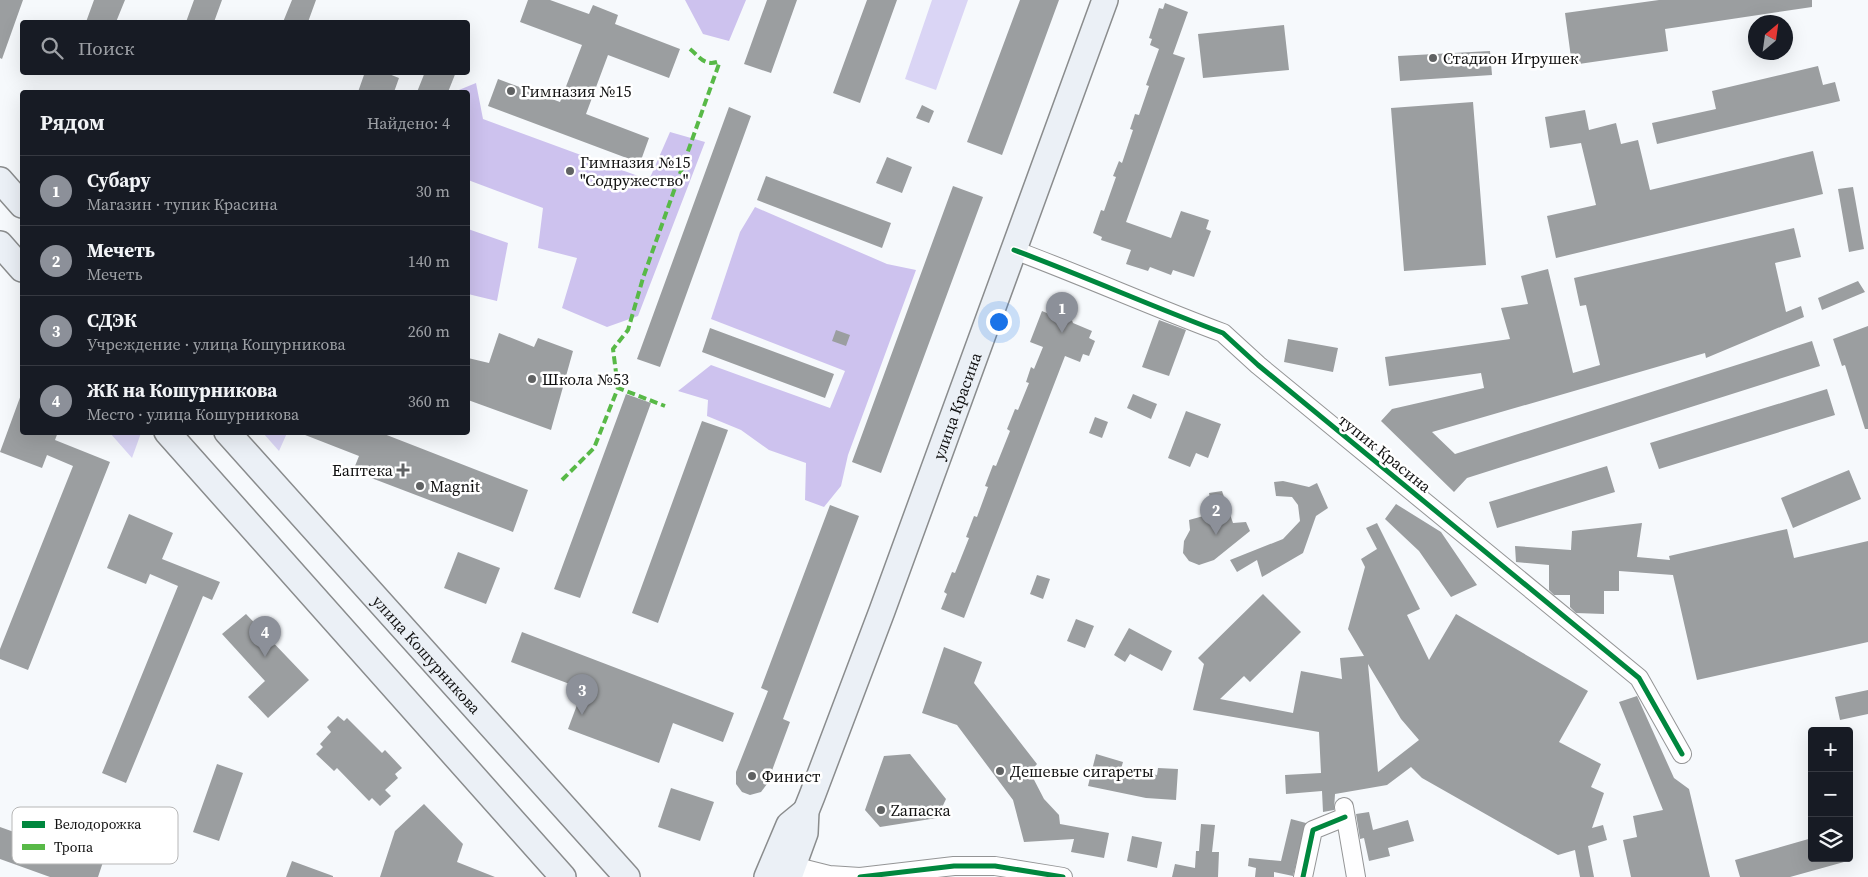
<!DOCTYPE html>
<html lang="ru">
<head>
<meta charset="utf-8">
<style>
  :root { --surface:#171b24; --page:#20242c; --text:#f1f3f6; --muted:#9ea1a6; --line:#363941; --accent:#8c9099 }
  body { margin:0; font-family:"Source Serif 4",serif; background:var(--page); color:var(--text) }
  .controls { position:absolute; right:15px; bottom:15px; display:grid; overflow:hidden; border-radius:5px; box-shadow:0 5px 20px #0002 }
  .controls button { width:45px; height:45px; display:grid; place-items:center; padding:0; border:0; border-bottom:1px solid var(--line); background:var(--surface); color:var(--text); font:25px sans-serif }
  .compass { position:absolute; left:1748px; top:15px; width:45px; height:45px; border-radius:50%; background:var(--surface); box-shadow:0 5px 20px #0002; rotate:29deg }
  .you { position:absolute; left:998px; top:321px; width:18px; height:18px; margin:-12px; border:4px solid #fff; border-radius:50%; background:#1a73e8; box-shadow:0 0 0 8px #1a73e833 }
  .badge { display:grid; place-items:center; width:32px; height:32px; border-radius:50%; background:var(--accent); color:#fff; font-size:16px; font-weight:700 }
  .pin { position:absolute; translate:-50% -41px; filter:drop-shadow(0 1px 2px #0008) }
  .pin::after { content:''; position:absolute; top:26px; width:18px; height:15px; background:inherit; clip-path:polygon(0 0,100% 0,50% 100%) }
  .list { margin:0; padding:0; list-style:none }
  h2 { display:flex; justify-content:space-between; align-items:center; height:65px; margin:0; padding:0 20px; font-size:21px }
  h2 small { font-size:16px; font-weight:400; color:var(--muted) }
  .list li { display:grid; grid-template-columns:32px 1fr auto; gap:15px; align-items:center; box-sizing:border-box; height:70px; padding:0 20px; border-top:1px solid var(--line) }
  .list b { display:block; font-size:19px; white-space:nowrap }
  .list p { margin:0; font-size:16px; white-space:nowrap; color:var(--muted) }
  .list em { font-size:16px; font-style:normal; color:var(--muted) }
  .icon { flex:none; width:28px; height:28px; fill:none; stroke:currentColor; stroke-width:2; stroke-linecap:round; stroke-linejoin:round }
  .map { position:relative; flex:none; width:1868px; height:877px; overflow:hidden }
  .search { position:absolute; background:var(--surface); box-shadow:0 5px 20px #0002; left:20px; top:20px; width:450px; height:55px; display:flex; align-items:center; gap:12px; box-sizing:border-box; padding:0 18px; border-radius:5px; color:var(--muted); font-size:19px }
  .panel { position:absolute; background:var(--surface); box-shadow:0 5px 20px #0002; left:20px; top:90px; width:450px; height:345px; border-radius:5px }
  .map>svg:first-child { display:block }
  .green { fill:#dad5f5 }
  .forest { fill:#cdc2ee }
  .building { fill:#9b9ea0; fill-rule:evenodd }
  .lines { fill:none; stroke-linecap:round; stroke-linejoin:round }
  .street-casing { stroke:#949596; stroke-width:20 }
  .secondary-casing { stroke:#8a8c8d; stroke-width:28 }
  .street { stroke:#fefeff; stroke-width:18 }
  .secondary { stroke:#ebf0f6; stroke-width:25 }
  .quiet { stroke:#58b947; stroke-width:4; stroke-dasharray:8 4; stroke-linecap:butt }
  .cycleway-casing { stroke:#fff; stroke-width:8 }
  .cycleway { stroke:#00873e; stroke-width:5 }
  .poi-dot { fill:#606263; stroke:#fff; stroke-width:2 }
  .labels { text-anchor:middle; stroke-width:5; stroke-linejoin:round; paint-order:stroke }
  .poi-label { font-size:16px; fill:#101010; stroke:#fff; text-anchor:start }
  .street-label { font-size:16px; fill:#101010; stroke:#fff }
  .key { fill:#fff; stroke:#b7b7b7; stroke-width:1 }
  .key-label { font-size:14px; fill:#101010 }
</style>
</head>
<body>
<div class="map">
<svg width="1868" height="877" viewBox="0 0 1868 877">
  <rect width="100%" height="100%" fill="#f6f9fc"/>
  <path class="green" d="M 932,0 L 968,0 L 936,90 L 905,79 Z
    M 110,433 L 141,433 L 132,458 Z
    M 263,433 L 287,433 L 279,451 Z"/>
  <path class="forest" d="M 685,0 L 746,0 L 729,41 L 703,34 Z
    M 476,83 L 483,119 L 649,180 L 670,132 L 705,142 L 638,316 L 607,327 L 562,308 L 577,258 L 538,248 L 543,208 L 468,180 L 468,92 L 454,92 Z
    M 755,207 L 887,264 L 916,270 L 848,455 L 841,486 L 824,507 L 805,500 L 806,463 L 769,450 L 741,430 L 707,416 L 708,400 L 678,391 L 711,365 L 830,408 L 845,371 L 711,319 L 740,232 Z
    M 468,229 L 508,243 L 497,301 L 468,294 Z"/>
  <path class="building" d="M 0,0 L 23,0 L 2,59 L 0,58 Z
    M 94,0 L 125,0 L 116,22 L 86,22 Z
    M 194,0 L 222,0 L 214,22 L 186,22 Z
    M 292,0 L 316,0 L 308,22 L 283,22 Z
    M 528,0 L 550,0 L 589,14 L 593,5 L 618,15 L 615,24 L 680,49 L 669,78 L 608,55 L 586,114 L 649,138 L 640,163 L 488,106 L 498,79 L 560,102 L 582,45 L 520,22 Z
    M 767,0 L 797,0 L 771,73 L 744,64 Z
    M 867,0 L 897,0 L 860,103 L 833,93 Z
    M 1020,0 L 1059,0 L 1002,155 L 967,142 Z
    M 1659,0 L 1812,0 L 1812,7 L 1665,29 L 1668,51 L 1572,65 L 1565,13 Z
    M 1165,3 L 1188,12 L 1173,54 L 1185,58 L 1126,222 L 1171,238 L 1181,211 L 1209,220 L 1206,229 L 1211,231 L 1194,277 L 1173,270 L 1171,275 L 1150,267 L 1148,271 L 1126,264 L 1131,250 L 1101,240 L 1102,237 L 1093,233 L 1101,210 L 1104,211 L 1116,177 L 1113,176 L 1119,161 L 1122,163 L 1133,130 L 1130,129 L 1135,114 L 1139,115 L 1149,86 L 1146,85 L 1159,49 L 1150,45 L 1152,39 L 1149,38 L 1159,8 L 1163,9 Z
    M 1284,25 L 1289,70 L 1203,78 L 1198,34 Z
    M 1490,51 L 1492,75 L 1400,81 L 1398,56 Z
    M 1818,66 L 1823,85 L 1835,82 L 1840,101 L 1657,144 L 1652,123 L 1716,109 L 1712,91 Z
    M 365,72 L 384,72 L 399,78 L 394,92 L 358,92 Z
    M 425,72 L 456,72 L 448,92 L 417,92 Z
    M 1473,102 L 1486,265 L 1404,271 L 1391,108 Z
    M 922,105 L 934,111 L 929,123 L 916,118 Z
    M 729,107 L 751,116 L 660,367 L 637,359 Z
    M 1585,110 L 1589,130 L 1616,123 L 1621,144 L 1638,140 L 1650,190 L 1813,151 L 1823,194 L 1556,258 L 1547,216 L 1596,205 L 1581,143 L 1550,148 L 1545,117 Z
    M 887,157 L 912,167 L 902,193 L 876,183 Z
    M 766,176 L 891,223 L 882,248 L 757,200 Z
    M 953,186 L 983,197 L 881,473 L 852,462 Z
    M 1853,187 L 1864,249 L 1849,252 L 1838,189 Z
    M 1794,228 L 1801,257 L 1775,263 L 1786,312 L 1801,306 L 1804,317 L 1706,358 L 1705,353 L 1432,432 L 1455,454 L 1812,341 L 1820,366 L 1467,478 L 1454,492 L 1381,421 L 1392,409 L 1484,388 L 1481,373 L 1389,386 L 1385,357 L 1510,339 L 1501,308 L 1528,304 L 1521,276 L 1548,269 L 1573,373 L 1600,365 L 1586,305 L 1580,306 L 1574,278 Z
    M 1858,281 L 1865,292 L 1822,310 L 1818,298 Z
    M 1042,311 L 1061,319 L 1070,315 L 1073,323 L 1092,331 L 1089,338 L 1095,341 L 1089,356 L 1083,354 L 1080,362 L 1065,356 L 964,618 L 941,609 L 947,594 L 944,592 L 952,572 L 955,573 L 969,538 L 966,537 L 974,516 L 977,517 L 988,487 L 985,486 L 993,465 L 996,466 L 1010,431 L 1007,429 L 1015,409 L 1018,410 L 1029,383 L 1026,382 L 1031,367 L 1034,369 L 1043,347 L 1030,342 Z
    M 1159,320 L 1186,330 L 1169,376 L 1142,367 Z
    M 1868,326 L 1868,429 L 1865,429 L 1845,365 L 1842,366 L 1833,339 Z
    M 710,328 L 834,374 L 825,398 L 702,352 Z
    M 836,330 L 850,335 L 846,346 L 832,341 Z
    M 499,333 L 534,347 L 538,338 L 573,351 L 551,430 L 468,400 L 468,358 L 489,363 Z
    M 1288,339 L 1338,348 L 1333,372 L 1284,362 Z
    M 1827,389 L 1835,415 L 1659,469 L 1650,443 Z
    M 22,392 L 22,432 L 58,432 L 55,440 L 110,462 L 28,670 L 0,659 L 0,649 L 73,466 L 47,455 L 42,468 L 0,452 Z
    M 626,394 L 651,403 L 580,598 L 554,589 Z
    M 1133,394 L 1157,404 L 1151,419 L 1127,408 Z
    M 1186,411 L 1221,424 L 1208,458 L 1196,453 L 1190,467 L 1168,458 Z
    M 1095,417 L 1108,422 L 1102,438 L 1089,433 Z
    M 702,421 L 728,430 L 658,623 L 632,613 Z
    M 379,432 L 528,490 L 513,532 L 353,471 L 359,456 L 300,433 Z
    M 1607,466 L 1615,492 L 1497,528 L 1489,502 Z
    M 1849,470 L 1861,499 L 1793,528 L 1781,498 Z
    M 1283,481 L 1309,487 L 1317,483 L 1328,508 L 1316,516 L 1303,553 L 1262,577 L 1257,560 L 1237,572 L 1230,560 L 1283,539 L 1300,521 L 1298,505 L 1292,497 L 1276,496 L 1274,482 Z
    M 1222,491 L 1233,523 L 1246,522 L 1250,531 L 1214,560 L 1199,565 L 1189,561 L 1183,553 L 1184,541 L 1190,530 L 1189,520 L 1207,515 L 1204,505 L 1211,503 L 1209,493 Z
    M 1396,504 L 1441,532 L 1477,585 L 1451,597 L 1419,551 L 1385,519 Z
    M 830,505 L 859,516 L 783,719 L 790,722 L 767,784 L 761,792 L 750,795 L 742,792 L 736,784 L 736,772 L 768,691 L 761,688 Z
    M 129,514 L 173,533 L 162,559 L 220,582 L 212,600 L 203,596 L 126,783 L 102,773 L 178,586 L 150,574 L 146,584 L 107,568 Z
    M 1377,523 L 1420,609 L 1407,615 L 1429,660 L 1456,614 L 1588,691 L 1559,742 L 1601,764 L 1591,787 L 1604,793 L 1592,828 L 1603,825 L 1607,840 L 1588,846 L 1594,877 L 1580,877 L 1575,850 L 1558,855 L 1422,778 L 1411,767 L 1387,785 L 1335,794 L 1334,810 L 1323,812 L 1322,791 L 1286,794 L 1285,775 L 1321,773 L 1319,732 L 1193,710 L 1204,664 L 1198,658 L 1263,594 L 1301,632 L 1250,682 L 1244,676 L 1220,699 L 1293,713 L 1301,671 L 1342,679 L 1340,658 L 1364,656 L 1348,629 L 1365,567 L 1361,559 L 1377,549 L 1366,528 ZM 1368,664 L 1401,719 L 1419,740 L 1378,772 Z
    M 1642,523 L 1637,557 L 1670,560 L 1669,556 L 1787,529 L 1794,558 L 1868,541 L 1868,642 L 1697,680 L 1673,575 L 1619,571 L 1619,591 L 1604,591 L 1604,614 L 1576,613 L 1570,607 L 1570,595 L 1554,595 L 1549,590 L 1549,565 L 1516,562 L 1515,546 L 1571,550 L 1572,531 Z
    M 458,552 L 500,568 L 486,604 L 444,588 Z
    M 1037,575 L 1050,579 L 1043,599 L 1030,594 Z
    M 246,614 L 309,680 L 268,718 L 248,697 L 265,681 L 222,634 Z
    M 1076,619 L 1094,626 L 1085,648 L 1067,641 Z
    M 1129,628 L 1172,651 L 1162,671 L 1130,654 L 1125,662 L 1114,655 Z
    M 522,632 L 734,713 L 723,742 L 673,723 L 659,763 L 568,729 L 583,689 L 511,662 Z
    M 944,647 L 982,662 L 974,683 L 1037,764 L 1030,772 L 1044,799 L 1059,815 L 1060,824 L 1109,833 L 1104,858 L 1071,852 L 1074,839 L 1024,842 L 1013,800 L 957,725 L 922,713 Z
    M 1868,690 L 1868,714 L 1840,720 L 1835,697 Z
    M 1637,696 L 1674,778 L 1689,789 L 1710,877 L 1631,877 L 1623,840 L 1637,837 L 1633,816 L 1663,810 L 1619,702 Z
    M 338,716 L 344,721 L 347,718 L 382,753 L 385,750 L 402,768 L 395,774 L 398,778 L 385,790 L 391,796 L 380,806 L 372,798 L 369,801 L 337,768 L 334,771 L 316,754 L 323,747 L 320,744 L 331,732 L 327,727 Z
    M 910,754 L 946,799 L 937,818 L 880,827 L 865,810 L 884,756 Z
    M 1096,754 L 1123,762 L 1121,769 L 1157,775 L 1158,768 L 1178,769 L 1176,800 L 1146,798 L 1088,786 Z
    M 217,764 L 243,773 L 219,841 L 193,832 Z
    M 671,788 L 714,802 L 700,841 L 658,827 Z
    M 424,804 L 463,844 L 457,862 L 495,877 L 380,877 L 395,831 Z
    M 1369,812 L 1373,830 L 1408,820 L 1414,841 L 1388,848 L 1390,856 L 1369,861 L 1364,838 L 1360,839 L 1356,814 Z
    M 1291,819 L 1306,823 L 1293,876 L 1274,872 L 1274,877 L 1255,877 L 1256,868 L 1248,866 L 1249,858 L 1281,861 Z
    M 1201,824 L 1215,825 L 1212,852 L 1219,852 L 1218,877 L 1172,877 L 1175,864 L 1195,868 L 1196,851 L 1199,851 Z
    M 0,827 L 73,853 L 82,831 L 110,841 L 98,877 L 50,877 L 0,859 Z
    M 1132,836 L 1162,842 L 1157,868 L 1127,861 Z
    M 1812,838 L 1812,858 L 1844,858 L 1844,862 L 1790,877 L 1740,877 L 1735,860 Z
    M 292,861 L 333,876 L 333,877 L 286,877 Z"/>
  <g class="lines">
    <defs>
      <path id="street" d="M 1014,250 C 1084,276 1153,307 1223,333 L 1258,365 L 1639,678 L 1682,754
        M 1344,807 L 1356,877
        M 793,866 L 829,875 L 860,877
        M 860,877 L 954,866 L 995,866 L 1063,877
        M 1303,877 L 1313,830 L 1345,817"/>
      <g id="secondary">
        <path d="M 0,180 L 22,205"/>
        <path d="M 0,244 L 22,269"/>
        <path d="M 167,432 L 563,877"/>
        <path id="s1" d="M 227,432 L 627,877"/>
        <path d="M 767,877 L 789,825 L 806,811"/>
        <path id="s2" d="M 789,877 L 805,833 L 806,811 L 812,796 L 882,611 L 1105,0"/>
      </g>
    </defs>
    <use href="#street" class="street-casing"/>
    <use href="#secondary" class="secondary-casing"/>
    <use href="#street" class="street"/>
    <use href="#secondary" class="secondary"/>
    <path class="quiet" d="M 690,49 C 701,58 705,67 720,61
      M 618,388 L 613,349 L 628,330 L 643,278 L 720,61
      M 562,480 L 594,448 L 618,388 L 665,406"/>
    <defs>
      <path id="cycleway" d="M 1014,250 C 1084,276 1153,307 1223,333 L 1258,365 L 1639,678 L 1682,754
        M 860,877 L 954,866 L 995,866 L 1063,877
        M 1303,877 L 1313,830 L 1345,817"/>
    </defs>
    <use href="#cycleway" class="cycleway-casing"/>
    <use href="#cycleway" class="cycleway"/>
  </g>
  <g class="poi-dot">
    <circle cx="1433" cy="58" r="5"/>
    <circle cx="511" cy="91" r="5"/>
    <circle cx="570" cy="171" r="5"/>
    <circle cx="532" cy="379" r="5"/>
    <path d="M400.5 462.5h5v5h5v5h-5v5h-5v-5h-5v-5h5z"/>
    <circle cx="420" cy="486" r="5"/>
    <circle cx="1000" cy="771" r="5"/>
    <circle cx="752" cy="776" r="5"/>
    <circle cx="881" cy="810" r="5"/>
  </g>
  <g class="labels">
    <g class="poi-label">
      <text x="1443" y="64">Стадион Игрушек</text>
      <text x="521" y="97">Гимназия №15</text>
      <text x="580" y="168">Гимназия №15<tspan x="580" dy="18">"Содружество"</tspan></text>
      <text x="542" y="385">Школа №53</text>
      <text x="393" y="476" text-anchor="end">Еаптека</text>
      <text x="430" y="492">Magnit</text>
      <text x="1010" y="777">Дешевые сигареты</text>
      <text x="762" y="782">Финист</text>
      <text x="891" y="816">Zапаска</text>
    </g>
    <g class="street-label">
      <text dy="6" stroke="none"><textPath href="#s2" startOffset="501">улица Красина</textPath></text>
      <text transform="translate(1385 453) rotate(39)" y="6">тупик Красина</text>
      <text dy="6" stroke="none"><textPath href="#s1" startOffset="299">улица Кошурникова</textPath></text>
    </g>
  </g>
  <rect x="12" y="807" width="166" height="57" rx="8" class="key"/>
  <rect x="22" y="821" width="23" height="7" fill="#00873e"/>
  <rect x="22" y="844" width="23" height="6" fill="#58b947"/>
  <g class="key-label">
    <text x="54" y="829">Велодорожка</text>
    <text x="54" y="852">Тропа</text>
  </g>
</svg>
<div class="controls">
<button>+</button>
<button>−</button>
<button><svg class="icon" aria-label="layers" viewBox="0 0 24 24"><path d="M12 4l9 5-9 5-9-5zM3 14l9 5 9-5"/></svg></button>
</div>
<svg class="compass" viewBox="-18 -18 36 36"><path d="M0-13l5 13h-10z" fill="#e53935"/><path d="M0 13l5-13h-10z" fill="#9ea1a6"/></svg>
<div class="you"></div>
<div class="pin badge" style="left:1062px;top:333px">1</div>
<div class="pin badge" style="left:1216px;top:535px">2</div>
<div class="pin badge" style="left:582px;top:715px">3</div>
<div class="pin badge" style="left:265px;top:657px">4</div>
<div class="search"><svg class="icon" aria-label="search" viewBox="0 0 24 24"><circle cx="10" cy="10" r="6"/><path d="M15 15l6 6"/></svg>Поиск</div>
<section class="panel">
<h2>Рядом<small>Найдено: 4</small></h2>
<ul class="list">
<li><span class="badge">1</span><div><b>Субару</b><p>Магазин · тупик Красина</p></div><em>30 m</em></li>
<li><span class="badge">2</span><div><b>Мечеть</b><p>Мечеть</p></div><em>140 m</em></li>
<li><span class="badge">3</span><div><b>СДЭК</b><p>Учреждение · улица Кошурникова</p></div><em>260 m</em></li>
<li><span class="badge">4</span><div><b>ЖК на Кошурникова</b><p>Место · улица Кошурникова</p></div><em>360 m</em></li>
</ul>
</section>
</div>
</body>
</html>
